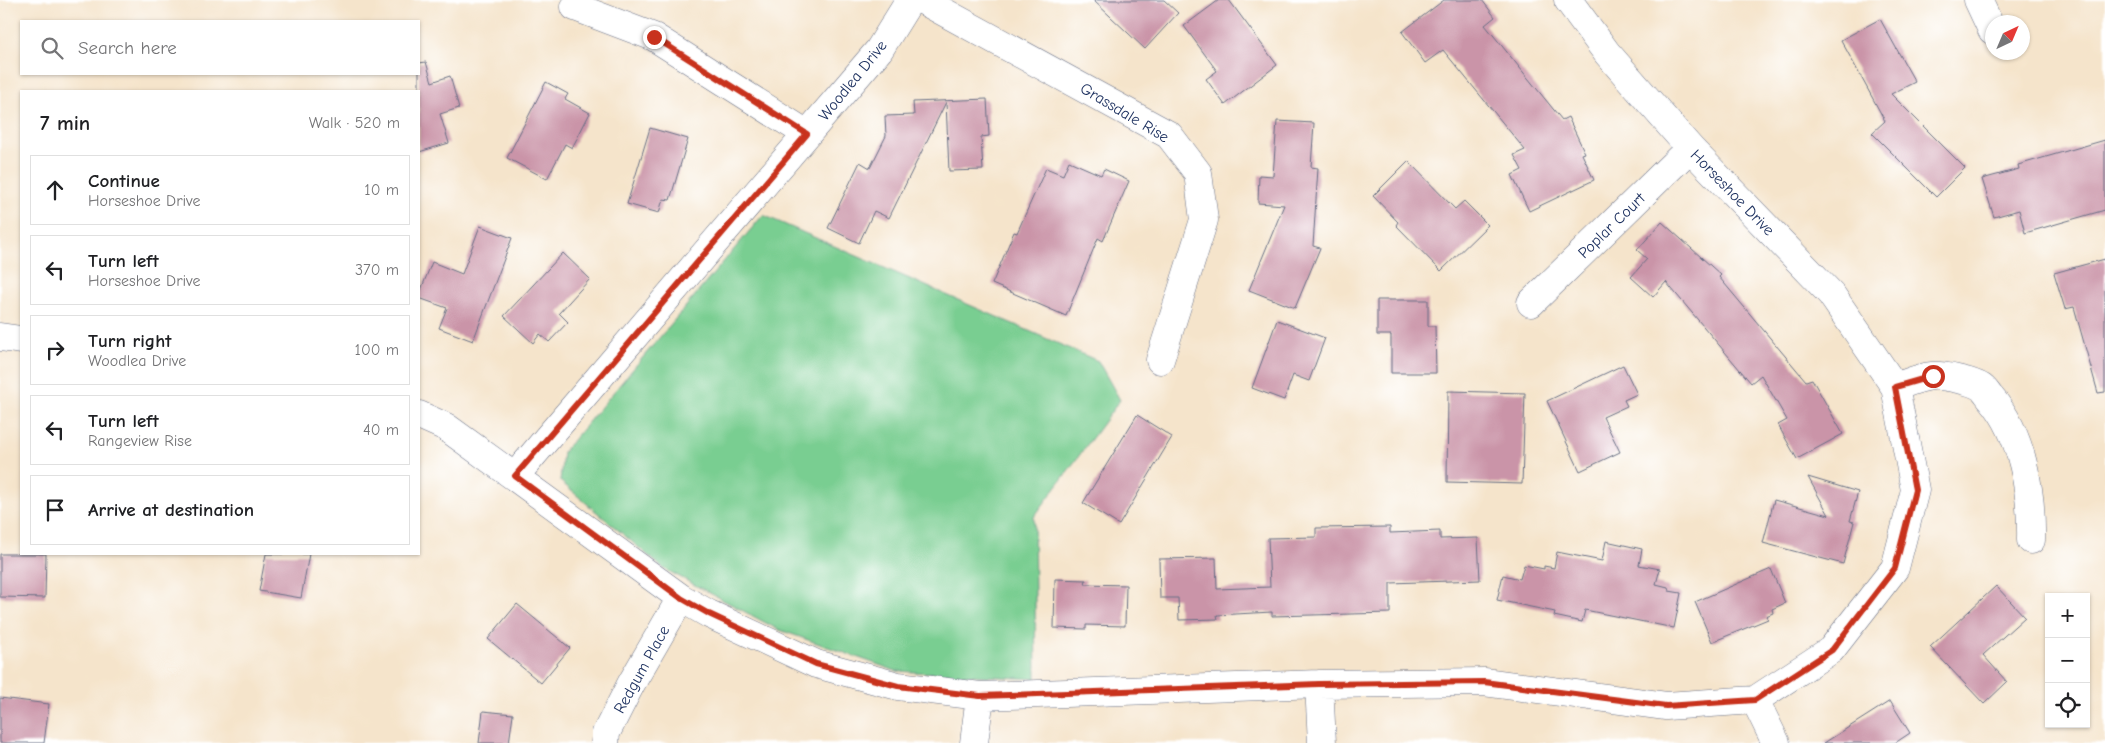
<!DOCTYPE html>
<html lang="en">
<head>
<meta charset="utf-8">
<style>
  :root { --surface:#fff; --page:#f2f2f2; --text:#202124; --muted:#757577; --line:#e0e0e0 }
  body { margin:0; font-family:"Comic Neue",sans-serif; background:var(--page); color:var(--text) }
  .controls { position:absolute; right:15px; bottom:15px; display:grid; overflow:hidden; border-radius:0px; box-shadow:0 1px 4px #0004 }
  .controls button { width:45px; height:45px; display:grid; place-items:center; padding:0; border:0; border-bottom:1px solid var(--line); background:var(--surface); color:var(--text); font:25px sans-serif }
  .compass { position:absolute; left:1985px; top:15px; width:45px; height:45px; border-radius:50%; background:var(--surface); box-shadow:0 1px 4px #0004; rotate:44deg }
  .stop { position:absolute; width:15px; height:15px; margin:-11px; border:4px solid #c8321e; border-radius:50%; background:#fff }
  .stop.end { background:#c8321e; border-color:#fff; box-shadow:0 1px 5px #0008 }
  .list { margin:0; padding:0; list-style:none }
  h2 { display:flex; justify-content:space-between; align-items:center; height:65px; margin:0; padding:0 20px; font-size:21px }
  h2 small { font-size:16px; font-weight:400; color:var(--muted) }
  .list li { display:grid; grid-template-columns:32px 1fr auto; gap:15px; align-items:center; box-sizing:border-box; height:70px; margin:0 10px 10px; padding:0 10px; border:1px solid var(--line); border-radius:0px }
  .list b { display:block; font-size:19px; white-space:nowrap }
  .list p { margin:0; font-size:16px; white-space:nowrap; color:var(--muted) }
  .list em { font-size:16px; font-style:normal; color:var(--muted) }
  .icon { flex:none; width:28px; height:28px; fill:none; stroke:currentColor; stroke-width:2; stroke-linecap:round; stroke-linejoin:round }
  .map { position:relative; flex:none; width:2105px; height:743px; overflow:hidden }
  .search { position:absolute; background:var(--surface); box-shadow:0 1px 4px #0004; left:20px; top:20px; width:400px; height:55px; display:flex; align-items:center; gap:12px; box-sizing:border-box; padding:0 18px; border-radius:0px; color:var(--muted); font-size:19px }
  .panel { position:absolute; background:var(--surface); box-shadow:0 1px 4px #0004; left:20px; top:90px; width:400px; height:465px; border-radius:0px }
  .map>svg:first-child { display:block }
  .green { fill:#79ce91; stroke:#4a7e78 }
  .building { fill:#ca94a8 }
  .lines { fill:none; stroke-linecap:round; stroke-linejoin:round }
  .street-casing { stroke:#676e84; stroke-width:29 }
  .street { stroke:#fff; stroke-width:28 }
  .route { stroke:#c8321e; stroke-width:6 }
  .labels { text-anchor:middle; stroke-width:5; stroke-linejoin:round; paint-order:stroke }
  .street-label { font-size:16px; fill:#1b2f5e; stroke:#fff }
</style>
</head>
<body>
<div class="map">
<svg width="2105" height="743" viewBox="0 0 2105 743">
  <rect width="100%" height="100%" fill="#fff"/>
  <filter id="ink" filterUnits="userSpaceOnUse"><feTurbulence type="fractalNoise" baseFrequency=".02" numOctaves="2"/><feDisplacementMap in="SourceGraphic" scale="10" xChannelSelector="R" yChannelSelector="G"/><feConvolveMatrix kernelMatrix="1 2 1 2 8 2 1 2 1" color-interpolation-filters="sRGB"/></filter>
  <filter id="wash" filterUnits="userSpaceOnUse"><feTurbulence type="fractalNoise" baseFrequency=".0096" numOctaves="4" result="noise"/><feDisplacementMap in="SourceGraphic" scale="20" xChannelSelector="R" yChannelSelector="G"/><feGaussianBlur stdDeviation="1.12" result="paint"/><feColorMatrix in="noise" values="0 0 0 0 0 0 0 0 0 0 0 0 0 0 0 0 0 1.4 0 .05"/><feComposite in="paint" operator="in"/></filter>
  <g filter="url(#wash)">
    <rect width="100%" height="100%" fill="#f5e4cb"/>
    <path class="green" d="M 763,215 L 1098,361 L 1120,400 L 1034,517 L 1036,679 L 896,671 L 777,629 L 663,568 L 560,481 L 563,452 Z"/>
    <g id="blocks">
      <path class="building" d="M 1093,0 L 1164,0 L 1178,13 L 1145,49 Z
        M 1219,0 L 1229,0 L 1277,65 L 1225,105 L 1206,79 L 1217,71 L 1184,26 Z
        M 1444,0 L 1482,0 L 1495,17 L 1485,25 L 1562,120 L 1568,117 L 1585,153 L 1582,154 L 1594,180 L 1529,211 L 1512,175 L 1522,170 L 1514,155 L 1525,150 L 1443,50 L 1425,63 L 1402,32 Z
        M 1880,19 L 1915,82 L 1891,94 L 1965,168 L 1936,197 L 1872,133 L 1885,121 L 1841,40 Z
        M 426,62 L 432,82 L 450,76 L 459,108 L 440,114 L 449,143 L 419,152 L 419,63 Z
        M 546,82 L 568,94 L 565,99 L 590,113 L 572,148 L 565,144 L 547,179 L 507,158 Z
        M 987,99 L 989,136 L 981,137 L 983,170 L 949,171 L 946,102 L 889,218 L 874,211 L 859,243 L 828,228 L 860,162 L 870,168 L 886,136 L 885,116 L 914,115 L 913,102 Z
        M 1277,121 L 1314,123 L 1311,167 L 1318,168 L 1313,246 L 1320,248 L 1295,308 L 1249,290 L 1284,205 L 1258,203 L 1259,175 L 1273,176 Z
        M 650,128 L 688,139 L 670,200 L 663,199 L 659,213 L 627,204 Z
        M 2105,140 L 2105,210 L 2025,233 L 2019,210 L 1994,217 L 1982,179 L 2019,169 L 2018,165 Z
        M 1069,161 L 1101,175 L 1104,169 L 1129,181 L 1103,241 L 1098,238 L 1066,316 L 992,284 L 1014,232 L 1017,233 L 1046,168 L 1063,175 Z
        M 1408,161 L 1455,209 L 1464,201 L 1488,225 L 1441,271 L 1396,225 L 1398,222 L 1373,196 Z
        M 1662,222 L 1721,275 L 1719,277 L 1806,381 L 1812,379 L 1843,434 L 1797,459 L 1778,425 L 1787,420 L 1761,375 L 1751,383 L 1666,282 L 1653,297 L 1631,277 L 1647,259 L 1637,250 Z
        M 480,226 L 512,238 L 473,341 L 439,328 L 447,308 L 419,298 L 419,295 L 432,262 L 462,274 Z
        M 563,253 L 590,279 L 559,313 L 568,322 L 549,342 L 540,334 L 533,343 L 504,316 Z
        M 2105,259 L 2105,392 L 2098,393 L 2074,307 L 2065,309 L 2054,273 Z
        M 1377,300 L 1428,300 L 1428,326 L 1435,326 L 1436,373 L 1391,373 L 1391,335 L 1377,335 Z
        M 1277,320 L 1325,338 L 1309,381 L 1293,375 L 1284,400 L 1252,388 Z
        M 1623,365 L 1637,394 L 1624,400 L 1627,406 L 1603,417 L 1620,452 L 1580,471 L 1547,401 Z
        M 1448,391 L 1525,393 L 1522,484 L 1447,482 Z
        M 1137,415 L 1172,437 L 1119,525 L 1083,503 Z
        M 1808,477 L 1858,492 L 1850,521 L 1854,522 L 1843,564 L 1763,543 L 1774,500 L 1829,515 Z
        M 1390,527 L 1390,533 L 1440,531 L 1440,539 L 1478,538 L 1480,580 L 1390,583 L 1390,613 L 1272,616 L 1272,612 L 1217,615 L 1218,619 L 1179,620 L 1178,598 L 1160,598 L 1159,559 L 1216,558 L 1217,589 L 1270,587 L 1268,538 L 1316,537 L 1316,528 Z
        M 1606,541 L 1642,549 L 1639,565 L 1660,569 L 1656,584 L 1668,587 L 1669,591 L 1681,593 L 1674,628 L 1585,610 L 1582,622 L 1554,616 L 1555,612 L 1497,600 L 1503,575 L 1520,579 L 1524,565 L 1544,569 L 1544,566 L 1554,568 L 1557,552 L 1602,561 Z
        M 0,554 L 46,554 L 45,598 L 0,597 Z
        M 266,554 L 309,554 L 301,598 L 259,591 Z
        M 1771,569 L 1785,603 L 1772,609 L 1773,613 L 1766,616 L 1768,619 L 1712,642 L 1695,602 Z
        M 1055,579 L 1086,580 L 1085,584 L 1126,585 L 1125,626 L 1086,625 L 1086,629 L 1054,628 Z
        M 1996,586 L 2025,617 L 1983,655 L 2007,682 L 1984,704 L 1930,647 Z
        M 517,604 L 570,648 L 541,683 L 488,639 Z
        M 0,698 L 49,704 L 44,743 L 0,743 Z
        M 1890,701 L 1910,733 L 1895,743 L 1824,743 Z
        M 483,711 L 513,714 L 509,743 L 479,743 Z"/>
    </g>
  </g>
  <g filter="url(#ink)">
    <use href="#blocks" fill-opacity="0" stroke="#676e84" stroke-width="1"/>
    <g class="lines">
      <defs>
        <path id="street" d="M 922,0 L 1169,135 L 1198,173 L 1204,220 L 1160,360
          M 1978,0 L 1992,30
          M 575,7 L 654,37 L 807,134
          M 1531,303 L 1690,148
          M 0,337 L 21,340
          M 1895,387 C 1907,383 1920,377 1932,376 C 1942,375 1972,381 1981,387 C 1985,389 1988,395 1991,398 C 2023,435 2032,493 2031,540
          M 419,415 L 446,427 L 681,598 L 709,614 L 816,664 L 898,686 L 980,696 L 1319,684 L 1484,682 L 1666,706 L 1755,700 L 1831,650 L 1895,568 L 1915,490 L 1895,387 L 1831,294 L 1690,148 L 1607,53 L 1568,0
          M 515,476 L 879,50 L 910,0
          M 1319,684 L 1322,743
          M 1755,700 L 1776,743
          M 605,743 L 606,733 L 631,684 L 681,598
          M 974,743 L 980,696"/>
      </defs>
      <use href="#street" class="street-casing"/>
      <use href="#street" class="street"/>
    </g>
  </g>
  <g class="lines" filter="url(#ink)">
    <path class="route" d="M 654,37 L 807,134 L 515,476 L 681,598 L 709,614 L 816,664 L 898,686 L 980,696 L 1319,684 L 1484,682 L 1666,706 L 1755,700 L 1832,650 L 1895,568 L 1915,490 L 1895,387 L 1933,376"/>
  </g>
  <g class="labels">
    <g class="street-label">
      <text transform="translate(852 80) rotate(-51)" y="6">Woodlea Drive</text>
      <text transform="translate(1125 112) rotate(31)" y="6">Grassdale Rise</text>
      <text transform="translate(1733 192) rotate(46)" y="6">Horseshoe Drive</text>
      <text transform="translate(1611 225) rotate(-44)" y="6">Poplar Court</text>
      <text transform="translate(641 669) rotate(-61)" y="6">Redgum Place</text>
    </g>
  </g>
</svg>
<div class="controls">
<button>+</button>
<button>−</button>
<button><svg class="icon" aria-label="locate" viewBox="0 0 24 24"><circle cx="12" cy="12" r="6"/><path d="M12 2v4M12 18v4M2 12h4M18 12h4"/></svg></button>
</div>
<svg class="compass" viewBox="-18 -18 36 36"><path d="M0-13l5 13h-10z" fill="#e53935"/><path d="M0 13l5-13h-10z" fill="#757577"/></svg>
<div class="stop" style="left:1933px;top:376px"></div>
<div class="stop end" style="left:654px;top:37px"></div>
<div class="search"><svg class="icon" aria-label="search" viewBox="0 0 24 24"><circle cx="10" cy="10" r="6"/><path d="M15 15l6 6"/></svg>Search here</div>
<section class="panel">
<h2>7 min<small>Walk · 520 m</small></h2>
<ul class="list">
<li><svg class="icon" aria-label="ahead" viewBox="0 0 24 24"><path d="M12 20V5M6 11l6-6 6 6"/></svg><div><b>Continue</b><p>Horseshoe Drive</p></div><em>10 m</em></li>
<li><svg class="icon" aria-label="left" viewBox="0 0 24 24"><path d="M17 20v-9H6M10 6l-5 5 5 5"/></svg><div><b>Turn left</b><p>Horseshoe Drive</p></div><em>370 m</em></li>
<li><svg class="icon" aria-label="right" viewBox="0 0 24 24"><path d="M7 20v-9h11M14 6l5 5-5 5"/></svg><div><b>Turn right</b><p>Woodlea Drive</p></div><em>100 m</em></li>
<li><svg class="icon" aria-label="left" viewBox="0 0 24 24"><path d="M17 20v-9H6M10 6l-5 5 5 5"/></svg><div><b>Turn left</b><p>Rangeview Rise</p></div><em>40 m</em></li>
<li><svg class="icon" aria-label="arrive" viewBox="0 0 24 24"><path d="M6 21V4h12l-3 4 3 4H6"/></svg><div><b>Arrive at destination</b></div></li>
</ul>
</section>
</div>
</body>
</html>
